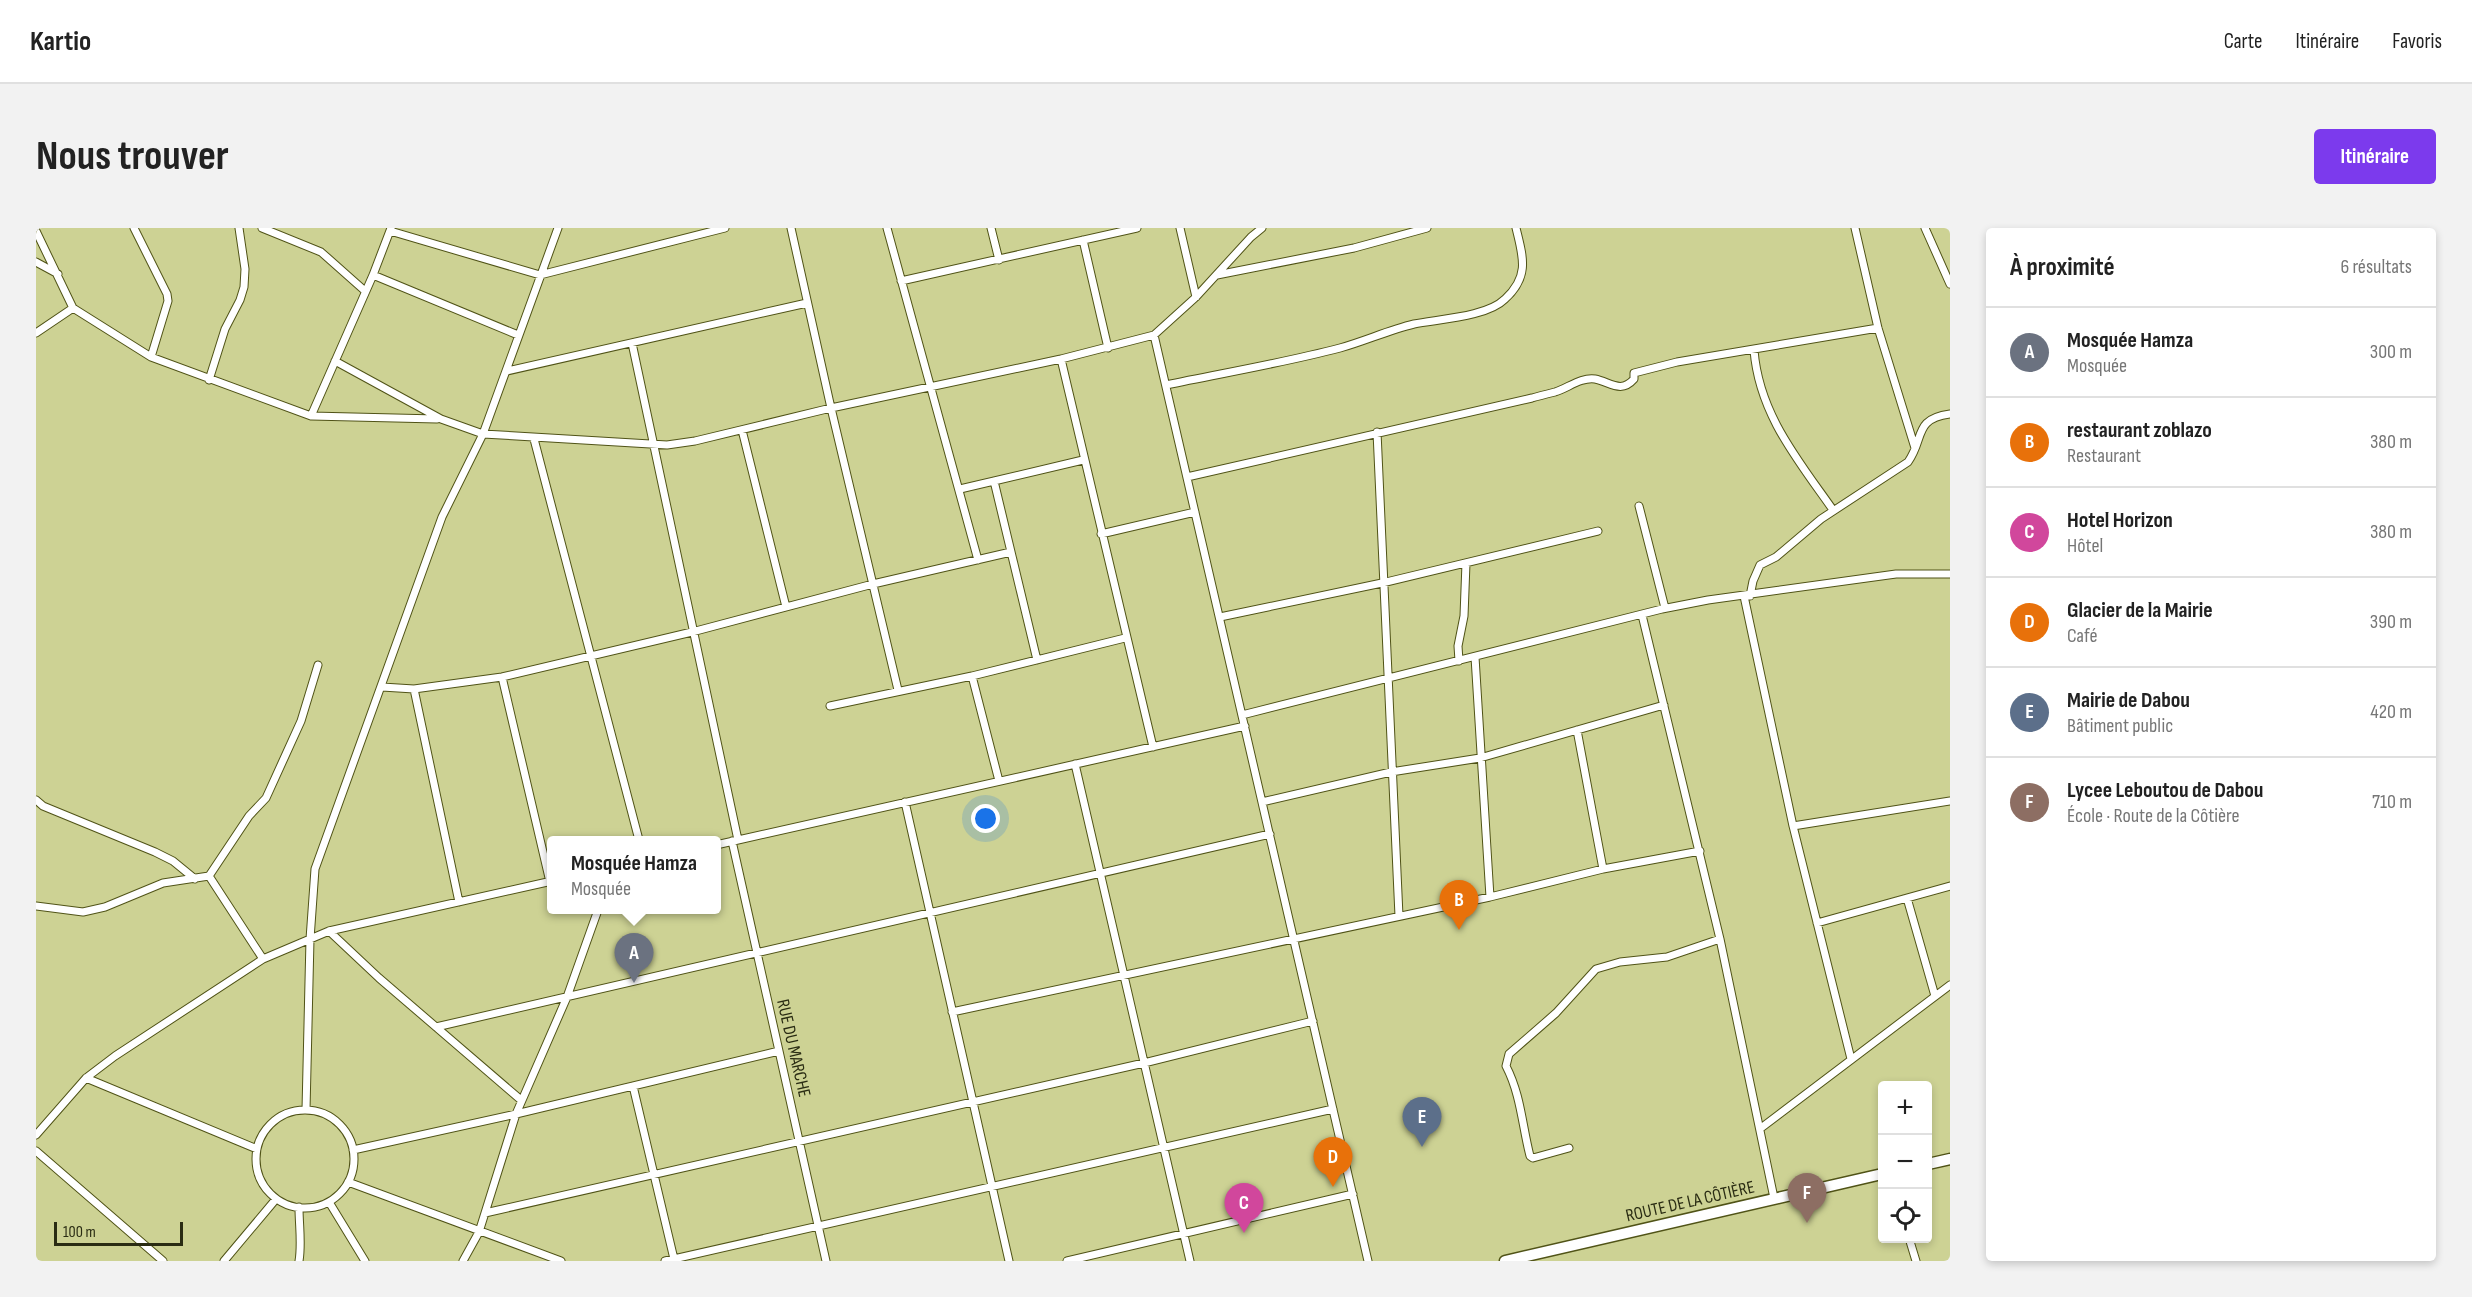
<!DOCTYPE html>
<html lang="fr">
<head>
<meta charset="utf-8">
<style>
  :root { --surface:#fff; --page:#f2f2f2; --text:#222; --muted:#767676; --line:#e0e0e0; --accent:#7c3aed }
  body { margin:0; font-family:"Sofia Sans Condensed",sans-serif; background:var(--page); color:var(--text) }
  .controls { position:absolute; right:18px; bottom:18px; display:grid; overflow:hidden; border-radius:6px; box-shadow:0 3px 9px #0003 }
  .controls button { width:54px; height:54px; display:grid; place-items:center; padding:0; border:0; border-bottom:2px solid var(--line); background:var(--surface); color:var(--text); font:30px sans-serif }
  .scale { position:absolute; left:18px; bottom:15px; width:129px; box-sizing:border-box; padding-left:6px; border:3px solid #2a2c13; border-top:0; font-size:16px; line-height:21px; white-space:nowrap; color:#2a2c13; -webkit-text-stroke:4px #cdd294; paint-order:stroke }
  .you { position:absolute; left:950px; top:591px; width:21px; height:21px; margin:-15px; border:4px solid #fff; border-radius:50%; background:#1a73e8; box-shadow:0 0 0 9px #1a73e833 }
  .badge { display:grid; place-items:center; width:39px; height:39px; border-radius:50%; background:var(--accent); color:#fff; font-size:20px; font-weight:700 }
  .pin { position:absolute; translate:-50% -50px; filter:drop-shadow(0 2px 3px #0008) }
  .pin::after { content:''; position:absolute; top:32px; width:21px; height:18px; background:inherit; clip-path:polygon(0 0,100% 0,50% 100%) }
  .popup { position:absolute; left:511px; top:608px; width:174px; height:78px; box-sizing:border-box; display:grid; place-content:center; border-radius:6px; background:var(--surface); filter:drop-shadow(0 2px 4px #0005); font-size:20px; white-space:nowrap; color:var(--muted) }
  .popup b { font-size:22px; color:var(--text) }
  .popup::after { content:''; position:absolute; left:50%; top:100%; margin-left:-12px; border:12px solid transparent; border-top-color:var(--surface) }
  .list { margin:0; padding:0; list-style:none }
  h2 { display:flex; justify-content:space-between; align-items:center; height:78px; margin:0; padding:0 24px; font-size:26px }
  h2 small { font-size:20px; font-weight:400; color:var(--muted) }
  .list li { display:grid; grid-template-columns:39px 1fr auto; gap:18px; align-items:center; box-sizing:border-box; height:90px; padding:0 24px; border-top:2px solid var(--line) }
  .list b { display:block; font-size:22px; white-space:nowrap }
  .list p { margin:0; font-size:20px; white-space:nowrap; color:var(--muted) }
  .list em { font-size:20px; font-style:normal; color:var(--muted) }
  .icon { flex:none; width:33px; height:33px; fill:none; stroke:currentColor; stroke-width:2; stroke-linecap:round; stroke-linejoin:round }
  .map { position:relative; flex:none; width:1914px; height:1033px; overflow:hidden; border-radius:6px }
  header { display:flex; align-items:center; gap:36px; box-sizing:border-box; height:84px; padding:0 30px; background:var(--surface); border-bottom:2px solid var(--line) }
  header strong { font-size:28px }
  nav { display:flex; gap:33px; margin-inline-start:auto; font-size:21px }
  .intro { display:flex; align-items:center; justify-content:space-between; box-sizing:border-box; height:144px; padding:0 36px }
  h1 { margin:0; font-size:42px }
  .button { padding:15px 27px; border-radius:6px; background:var(--accent); color:#fff; font-size:21px; font-weight:700 }
  main { display:flex; gap:36px; padding:0 36px }
  aside { flex:1; background:var(--surface); border-radius:6px; box-shadow:0 3px 9px #0003 }
  .map>svg:first-child { display:block }
  .lines { fill:none; stroke-linecap:round; stroke-linejoin:round }
  .minor-casing { stroke:#505317; stroke-width:9 }
  .primary-casing { stroke:#505317; stroke-width:13 }
  .minor { stroke:#fff; stroke-width:7 }
  .primary { stroke:#fff; stroke-width:10 }
  .labels { text-anchor:middle; stroke-width:4.5; stroke-linejoin:round; paint-order:stroke }
  .street-label { font-size:18px; fill:#2a2c13; stroke:#cdd294 }
</style>
</head>
<body>
<header>
<strong>Kartio</strong>
<nav><a>Carte</a><a>Itinéraire</a><a>Favoris</a></nav>
</header>
<div class="intro"><h1>Nous trouver</h1><a class="button">Itinéraire</a></div>
<main>
<div class="map">
<svg width="1914" height="1033" viewBox="0 0 1914 1033">
  <rect width="100%" height="100%" fill="#cdd294"/>
  <g class="lines">
    <defs>
      <path id="minor" d="M 98,0 L 131,66 L 132,73 L 115,129
        M 226,0 L 285,24 L 329,63
        M 355,0 L 337,47 L 275,188 L 401,191
        M 755,0 L 795,180 L 862,462
        M 851,0 L 942,332
        M 955,0 L 963,32
        M 1144,0 L 1160,69
        M 1819,0 L 1842,100 L 1879,220
        M 1889,0 L 1914,56
        M 0,3 L 37,80 L 115,129 L 275,188
        M 354,3 L 504,47 L 689,0
        M 1047,12 L 1072,120
        M 0,34 L 22,46
        M 337,47 L 482,107
        M 1181,47 L 1318,20 L 1391,0
        M 865,53 L 1101,0
        M 0,105 L 37,80
        M 1118,107 L 1332,1033
        M 596,115 L 702,612
        M 1718,122 C 1723,186 1762,232 1797,282
        M 1025,131 L 1117,519
        M 299,133 L 405,191 L 447,206 L 631,217 L 659,213 L 795,180 L 1025,131 L 1118,107 L 1160,69 L 1215,9 L 1226,0
        M 471,143 L 771,75
        M 173,152 L 189,101 L 204,72 L 208,59 L 209,41 L 203,0
        M 1130,157 C 1187,145 1247,135 1304,120 C 1329,113 1353,102 1378,96 C 1403,91 1451,89 1469,71 C 1494,48 1487,29 1480,0
        M 706,202 L 750,379
        M 1341,204 L 1363,688
        M 498,211 L 603,612
        M 1151,249 L 1496,170 C 1503,168 1511,166 1519,164 C 1532,160 1545,149 1559,151 C 1574,154 1585,166 1598,151 L 1598,145 L 1641,134 L 1842,100
        M 958,253 L 1001,432
        M 924,261 L 1047,232
        M 1603,278 L 1629,380
        M 1065,306 L 1159,284
        M 1708,368 L 1757,598 L 1815,831
        M 1714,368 L 1717,353 L 1724,337 L 1740,329 L 1785,291 L 1872,234 C 1889,210 1877,191 1914,186
        M 1606,387 L 1684,711 L 1738,970
        M 1184,389 L 1346,355 L 1562,303
        M 1439,429 L 1454,669
        M 1423,433 L 1422,418 L 1428,388 L 1430,335
        M 936,448 L 963,553
        M 466,449 L 514,654
        M 346,459 L 378,461 L 466,449 L 656,404 L 837,356 L 975,324
        M 378,461 L 423,674
        M 794,478 L 936,448 L 1089,410
        M 1206,487 L 1626,381 L 1672,372 L 1860,346 L 1914,346
        M 1541,502 L 1567,641
        M 1039,536 L 1154,1033
        M 0,572 L 7,578 L 119,624 L 137,633 L 159,651
        M 869,574 L 973,1033
        M 1226,574 L 1355,544 L 1444,530 L 1628,477
        M 1757,598 L 1914,573
        M 696,613 L 790,1033
        M 680,617 L 1209,498
        M 1871,670 L 1899,768
        M 0,678 L 47,684 L 69,679 L 127,655 L 173,648
        M 1781,695 L 1914,658
        M 293,703 L 343,750 L 485,872
        M 227,731 L 173,648 L 213,588 L 230,570 L 265,493 L 282,437
        M 916,784 L 1454,669 L 1567,641 L 1664,623
        M 400,799 L 1234,606
        M 50,850 L 221,921
        M 597,858 L 638,1031
        M 270,882 L 274,711 L 279,641 L 406,289 L 447,206 L 522,0
        M220 931a49 49 0 1 1 98 0a49 49 0 1 1-98 0Z
        M 1725,900 L 1914,757
        M 0,907 L 50,850 L 79,828 L 227,731 L 293,703 L 516,653
        M 1533,920 L 1497,930 L 1494,928 C 1486,897 1485,867 1470,838 L 1473,826 L 1520,785 L 1560,741 L 1584,734 L 1631,729 L 1684,711
        M 317,922 L 480,886 L 743,823
        M 0,923 L 127,1033
        M 312,954 L 525,1033
        M 293,974 L 329,1033
        M 263,979 C 263,998 266,1015 263,1033
        M 449,985 L 1108,835 L 1277,793
        M 1873,1010 L 1880,1033
        M 188,1033 L 240,971
        M 427,1033 L 443,1004 L 480,886 L 531,769 L 562,682
        M 629,1033 L 1297,881
        M 1031,1033 L 1317,966"/>
      <path id="primary" d="M 1892,936 L 1914,931
        M 1469,1033 L 1846,946"/>
    </defs>
    <use href="#minor" class="minor-casing"/>
    <use href="#primary" class="primary-casing"/>
    <use href="#minor" class="minor"/>
    <use href="#primary" class="primary"/>
  </g>
  <g class="labels">
    <g class="street-label">
      <text transform="translate(758 820) rotate(77)" y="6">RUE DU MARCHE</text>
      <text transform="translate(1654 973) rotate(-13)" y="6">ROUTE DE LA CÔTIÈRE</text>
    </g>
  </g>
</svg>
<div class="controls">
<button>+</button>
<button>−</button>
<button><svg class="icon" aria-label="locate" viewBox="0 0 24 24"><circle cx="12" cy="12" r="6"/><path d="M12 2v4M12 18v4M2 12h4M18 12h4"/></svg></button>
</div>
<div class="scale">100 m</div>
<div class="you"></div>
<div class="pin badge" style="left:598px;top:755px;background:#6b7280">A</div>
<div class="popup"><b>Mosquée Hamza</b>Mosquée</div>
<div class="pin badge" style="left:1423px;top:702px;background:#e8710a">B</div>
<div class="pin badge" style="left:1208px;top:1005px;background:#d1479c">C</div>
<div class="pin badge" style="left:1297px;top:959px;background:#e8710a">D</div>
<div class="pin badge" style="left:1386px;top:919px;background:#5c6f8a">E</div>
<div class="pin badge" style="left:1771px;top:995px;background:#8d6e63">F</div>
</div>
<aside>
<h2>À proximité<small>6 résultats</small></h2>
<ul class="list">
<li><span class="badge" style="background:#6b7280">A</span><div><b>Mosquée Hamza</b><p>Mosquée</p></div><em>300 m</em></li>
<li><span class="badge" style="background:#e8710a">B</span><div><b>restaurant zoblazo</b><p>Restaurant</p></div><em>380 m</em></li>
<li><span class="badge" style="background:#d1479c">C</span><div><b>Hotel Horizon</b><p>Hôtel</p></div><em>380 m</em></li>
<li><span class="badge" style="background:#e8710a">D</span><div><b>Glacier de la Mairie</b><p>Café</p></div><em>390 m</em></li>
<li><span class="badge" style="background:#5c6f8a">E</span><div><b>Mairie de Dabou</b><p>Bâtiment public</p></div><em>420 m</em></li>
<li><span class="badge" style="background:#8d6e63">F</span><div><b>Lycee Leboutou de Dabou</b><p>École · Route de la Côtière</p></div><em>710 m</em></li>
</ul>
</aside>
</main>
</body>
</html>
